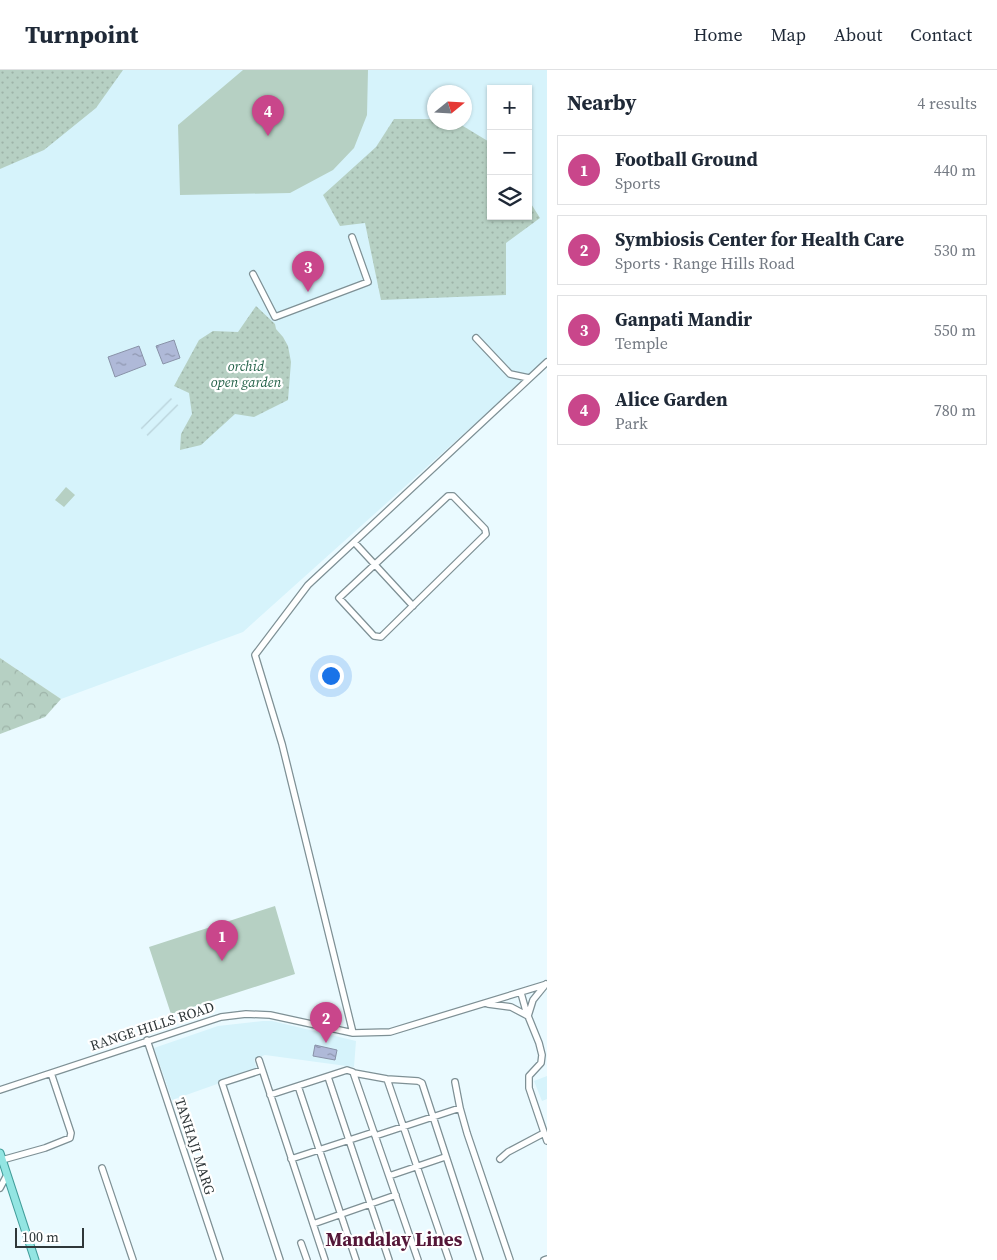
<!DOCTYPE html>
<html lang="en">
<head>
<meta charset="utf-8">
<style>
  :root { --surface:#fff; --page:#f2f2f3; --text:#1f2937; --muted:#747a83; --line:#e0e1e3; --accent:#c9468b }
  body { margin:0; font-family:"Source Serif 4",serif; background:var(--page); color:var(--text) }
  .controls { position:absolute; right:15px; top:15px; display:grid; overflow:hidden; border-radius:0px; box-shadow:0 1px 4px #0004 }
  .controls button { width:45px; height:45px; display:grid; place-items:center; padding:0; border:0; border-bottom:1px solid var(--line); background:var(--surface); color:var(--text); font:25px sans-serif }
  .compass { position:absolute; left:427px; top:15px; width:45px; height:45px; border-radius:50%; background:var(--surface); box-shadow:0 1px 4px #0004; rotate:72deg }
  .scale { position:absolute; left:15px; bottom:12px; width:69px; box-sizing:border-box; padding-left:5px; border:2px solid #2f3739; border-top:0; font-size:14px; line-height:18px; white-space:nowrap; color:#2f3739; -webkit-text-stroke:4px #fff; paint-order:stroke }
  .you { position:absolute; left:330px; top:605px; width:18px; height:18px; margin:-12px; border:4px solid #fff; border-radius:50%; background:#1a73e8; box-shadow:0 0 0 8px #1a73e833 }
  .badge { display:grid; place-items:center; width:32px; height:32px; border-radius:50%; background:var(--accent); color:#fff; font-size:16px; font-weight:700 }
  .pin { position:absolute; translate:-50% -41px; filter:drop-shadow(0 1px 2px #0008) }
  .pin::after { content:''; position:absolute; top:26px; width:18px; height:15px; background:inherit; clip-path:polygon(0 0,100% 0,50% 100%) }
  .list { margin:0; padding:0; list-style:none }
  h2 { display:flex; justify-content:space-between; align-items:center; height:65px; margin:0; padding:0 20px; font-size:21px }
  h2 small { font-size:16px; font-weight:400; color:var(--muted) }
  .list li { display:grid; grid-template-columns:32px 1fr auto; gap:15px; align-items:center; box-sizing:border-box; height:70px; margin:0 10px 10px; padding:0 10px; border:1px solid var(--line); border-radius:0px }
  .list b { display:block; font-size:19px; white-space:nowrap }
  .list p { margin:0; font-size:16px; white-space:nowrap; color:var(--muted) }
  .list em { font-size:16px; font-style:normal; color:var(--muted) }
  .icon { flex:none; width:28px; height:28px; fill:none; stroke:currentColor; stroke-width:2; stroke-linecap:round; stroke-linejoin:round }
  .map { position:relative; flex:none; width:547px; height:1190px; overflow:hidden }
  header { display:flex; align-items:center; gap:30px; box-sizing:border-box; height:70px; padding:0 25px; background:var(--surface); border-bottom:1px solid var(--line) }
  header strong { font-size:24px }
  nav { display:flex; gap:28px; margin-inline-start:auto; font-size:18px }
  main { display:flex }
  aside { flex:1; background:var(--surface) }
  .map>svg:first-child { display:block }
  .built { fill:#d6f3fb; fill-rule:evenodd }
  .industrial { fill:url(#industrial-furrows) }
  .grass { fill:url(#grass-dots) }
  .forest { fill:url(#forest-crowns) }
  .garden { fill:#b6d0c3 }
  .water { fill:url(#water-ripples); stroke:#8992a8 }
  .lines { fill:none; stroke-linecap:round; stroke-linejoin:round }
  .minor-casing { stroke:#7e9095; stroke-width:8 }
  .major-casing { stroke:#419d9a; stroke-width:9 }
  .minor { stroke:#fff; stroke-width:5.5 }
  .major { stroke:#93e5e2; stroke-width:7 }
  .labels { text-anchor:middle; stroke-width:4.5; stroke-linejoin:round; paint-order:stroke }
  .park-label { font-size:14px; font-style:italic; fill:#25634a; stroke:#fff }
  .street-label { font-size:14px; fill:#2f3739; stroke:#fff }
  .district-label { font-size:19px; font-weight:bold; fill:#551738; stroke:#fff }
</style>
</head>
<body>
<header>
<strong>Turnpoint</strong>
<nav><a>Home</a><a>Map</a><a>About</a><a>Contact</a></nav>
</header>
<main>
<div class="map">
<svg width="547" height="1190" viewBox="0 0 547 1190">
  <defs>
    <pattern id="industrial-furrows" width="10" height="10" patternUnits="userSpaceOnUse" patternTransform="scale(1.25)"><rect width="10" height="10" fill="#d6f3fb"/><path d="M-1 1l2-2M0 10L10 0M9 11l2-2" fill="none" stroke="#b8d1d8"/></pattern>
    <pattern id="grass-dots" width="8" height="8" patternUnits="userSpaceOnUse" patternTransform="scale(1.25)"><rect width="8" height="8" fill="#b6d0c3"/><path d="M2 2h.1M6 6h.1" fill="none" stroke="#9db3a8" stroke-width="1.8" stroke-linecap="round"/></pattern>
    <pattern id="forest-crowns" width="20" height="18" patternUnits="userSpaceOnUse" patternTransform="scale(1.25)"><rect width="20" height="18" fill="#b6d0c3"/><path d="M2 6a3 3 0 1 1 6 0M12 15a3 3 0 1 1 6 0" fill="none" stroke="#9db3a8"/></pattern>
    <pattern id="water-ripples" width="26" height="14" patternUnits="userSpaceOnUse" patternTransform="scale(1.25)"><rect width="26" height="14" fill="#afb9d8"/><path d="M2 4q2-2 4 0t4 0M15 11q2-2 4 0t4 0" fill="none" stroke="#8f97b0"/></pattern>
  </defs>
  <rect width="100%" height="100%" fill="#eafaff"/>
  <path class="built" d="M 0,0 L 547,0 L 547,289 L 243,562 L 61,629 L 0,588 ZM 491,19 L 528,19 L 528,146 L 491,146 ZM 434,22 L 464,22 L 464,52 L 434,52 Z
    M 263,951 L 272,951 L 356,971 L 354,997 L 265,985 L 254,989 L 257,1000 L 172,1030 L 154,978 L 218,956 Z
    M 547,1006 L 547,1029 L 542,1031 L 534,1011 Z"/>
  <path class="industrial" d="M 168,325 L 182,339 L 151,370 L 138,355 Z"/>
  <path class="grass" d="M 0,0 L 123,0 L 96,38 L 44,80 L 0,99 Z
    M 394,49 L 434,49 L 434,52 L 458,53 L 491,73 L 491,146 L 528,146 L 528,129 L 540,148 L 506,173 L 506,225 L 381,230 L 365,153 L 340,156 L 323,125 L 376,77 Z
    M 256,236 L 275,254 L 276,259 L 283,267 L 288,276 L 291,292 L 288,330 L 254,347 L 235,344 L 201,375 L 180,380 L 181,364 L 192,344 L 189,323 L 174,316 L 199,270 L 213,261 L 238,262 Z"/>
  <path class="forest" d="M 0,588 L 61,629 L 45,647 L 0,664 Z"/>
  <path class="garden" d="M 243,0 L 368,0 L 367,45 L 354,78 L 333,100 L 290,123 L 180,125 L 178,55 Z
    M 66,417 L 75,425 L 64,437 L 55,430 Z
    M 275,836 L 295,904 L 171,944 L 149,877 Z"/>
  <path class="water" d="M 174,270 L 180,288 L 163,294 L 156,276 Z
    M 139,276 L 146,295 L 115,307 L 108,287 Z
    M 315,975 L 337,980 L 335,990 L 313,986 Z"/>
  <g class="lines">
    <defs>
      <path id="minor" d="M 253,204 L 275,247 L 368,212 L 352,167
        M 476,268 L 510,304 L 529,308
        M 448,426 L 453,426 L 485,459 L 486,464 L 381,567 L 374,566 L 339,528 Z
        M 354,472 L 413,536
        M 521,923 L 526,941 L 539,973 L 542,985 L 541,993 L 529,1006 L 529,1018 L 547,1071
        M 488,934 L 511,937 L 528,946 L 533,930 L 546,914
        M 353,963 L 282,674 L 255,585 L 308,515 L 547,292
        M 147,970 L 220,1190
        M 259,990 L 325,1190
        M 262,1000 L 222,1013 L 280,1190
        M 354,1003 L 387,1009 L 418,1011 L 422,1013 L 480,1190
        M 328,1007 L 389,1190
        M 387,1009 L 449,1190
        M 455,1012 L 460,1038
        M 298,1016 L 356,1190
        M 0,1020 L 221,947 L 246,944 L 270,945 L 353,963 L 390,962 L 547,914
        M 270,1025 L 347,1000 L 353,1002 L 418,1190
        M 375,1066 L 460,1038 L 467,1063 L 510,1190
        M 291,1089 L 374,1062
        M 500,1089 L 508,1082 L 544,1063
        M 2,1090 L 45,1078 L 70,1068 L 71,1063 L 51,1003
        M 102,1098 L 133,1190
        M 389,1106 L 445,1087
        M 0,1118 L 7,1105
        M 313,1154 L 396,1125
        M 301,1173 L 307,1190
        M 544,1190 L 547,1189"/>
      <path id="major" d="M 0,1083 L 35,1190"/>
    </defs>
    <use href="#minor" class="minor-casing"/>
    <use href="#major" class="major-casing"/>
    <use href="#minor" class="minor"/>
    <use href="#major" class="major"/>
  </g>
  <g class="labels">
    <g class="park-label">
      <text x="246" y="301">orchid<tspan x="246" dy="16">open garden</tspan></text>
    </g>
    <g class="street-label">
      <text transform="translate(152 956) rotate(-18)" y="5">RANGE HILLS ROAD</text>
      <text transform="translate(195 1076) rotate(72)" y="5">TANHAJI MARG</text>
    </g>
    <g class="district-label">
      <text x="394" y="1176">Mandalay Lines</text>
    </g>
  </g>
</svg>
<div class="controls">
<button>+</button>
<button>−</button>
<button><svg class="icon" aria-label="layers" viewBox="0 0 24 24"><path d="M12 4l9 5-9 5-9-5zM3 14l9 5 9-5"/></svg></button>
</div>
<svg class="compass" viewBox="-18 -18 36 36"><path d="M0-13l5 13h-10z" fill="#e53935"/><path d="M0 13l5-13h-10z" fill="#747a83"/></svg>
<div class="scale">100 m</div>
<div class="you"></div>
<div class="pin badge" style="left:222px;top:891px">1</div>
<div class="pin badge" style="left:326px;top:973px">2</div>
<div class="pin badge" style="left:308px;top:222px">3</div>
<div class="pin badge" style="left:268px;top:66px">4</div>
</div>
<aside>
<h2>Nearby<small>4 results</small></h2>
<ul class="list">
<li><span class="badge">1</span><div><b>Football Ground</b><p>Sports</p></div><em>440 m</em></li>
<li><span class="badge">2</span><div><b>Symbiosis Center for Health Care</b><p>Sports · Range Hills Road</p></div><em>530 m</em></li>
<li><span class="badge">3</span><div><b>Ganpati Mandir</b><p>Temple</p></div><em>550 m</em></li>
<li><span class="badge">4</span><div><b>Alice Garden</b><p>Park</p></div><em>780 m</em></li>
</ul>
</aside>
</main>
</body>
</html>
